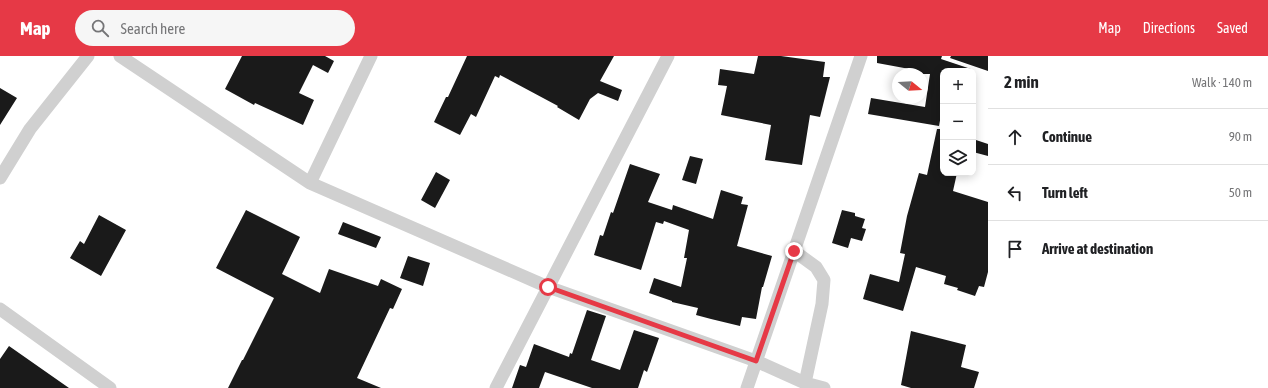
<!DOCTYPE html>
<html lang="en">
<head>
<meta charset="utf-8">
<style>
  :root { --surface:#fff; --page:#f6f6f6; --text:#202124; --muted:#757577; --line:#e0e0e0; --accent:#e63946 }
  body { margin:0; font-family:"Asap Condensed",sans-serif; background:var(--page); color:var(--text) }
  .controls { position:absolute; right:12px; top:12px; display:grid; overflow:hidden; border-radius:8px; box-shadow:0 2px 10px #0003 }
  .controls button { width:36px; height:36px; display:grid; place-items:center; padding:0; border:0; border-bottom:1px solid var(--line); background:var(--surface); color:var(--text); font:20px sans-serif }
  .compass { position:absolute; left:892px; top:12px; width:36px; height:36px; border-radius:50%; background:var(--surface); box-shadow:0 2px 10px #0003; rotate:108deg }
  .stop { position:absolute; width:12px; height:12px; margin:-9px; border:3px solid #e63946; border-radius:50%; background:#fff }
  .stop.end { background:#e63946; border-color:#fff; box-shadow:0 1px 4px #0008 }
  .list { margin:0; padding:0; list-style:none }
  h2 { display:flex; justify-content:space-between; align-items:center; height:52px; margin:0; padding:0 16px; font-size:17px }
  h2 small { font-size:13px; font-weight:400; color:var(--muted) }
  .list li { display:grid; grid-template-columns:26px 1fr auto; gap:12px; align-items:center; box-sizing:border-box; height:56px; padding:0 16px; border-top:1px solid var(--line) }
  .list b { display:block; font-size:15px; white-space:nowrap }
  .list em { font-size:13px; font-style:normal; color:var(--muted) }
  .icon { flex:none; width:22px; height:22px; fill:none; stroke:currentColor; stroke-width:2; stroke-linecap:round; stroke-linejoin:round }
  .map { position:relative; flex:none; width:988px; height:332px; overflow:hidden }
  header { display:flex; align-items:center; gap:24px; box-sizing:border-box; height:56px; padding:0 20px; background:var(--accent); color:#fff }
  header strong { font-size:19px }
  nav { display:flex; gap:22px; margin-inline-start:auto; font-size:14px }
  .search { width:280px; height:36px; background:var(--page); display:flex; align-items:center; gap:10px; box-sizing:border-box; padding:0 14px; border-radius:22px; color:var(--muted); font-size:15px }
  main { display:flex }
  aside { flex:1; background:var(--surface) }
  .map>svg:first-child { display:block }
  .building { fill:#1a1a1a }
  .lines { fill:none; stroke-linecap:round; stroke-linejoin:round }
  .minor { stroke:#d0d0d0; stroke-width:13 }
  .route { stroke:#e63946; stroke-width:5 }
</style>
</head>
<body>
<header>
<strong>Map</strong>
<div class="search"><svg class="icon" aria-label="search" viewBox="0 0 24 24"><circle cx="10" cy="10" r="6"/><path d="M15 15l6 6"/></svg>Search here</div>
<nav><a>Map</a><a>Directions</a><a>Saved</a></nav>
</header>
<main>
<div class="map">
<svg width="988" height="332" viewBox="0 0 988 332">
  <rect width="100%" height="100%" fill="#fff"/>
  <path class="building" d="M 242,0 L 325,0 L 334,5 L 328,17 L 313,9 L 299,37 L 314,44 L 303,69 L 255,47 L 254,49 L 225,33 Z
    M 467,0 L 614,0 L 600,25 L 622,34 L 618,45 L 598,37 L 590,43 L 579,64 L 557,51 L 558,50 L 500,19 L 499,22 L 495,20 L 476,61 L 471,58 L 460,79 L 434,66 L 446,41 L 448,41 Z
    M 758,0 L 781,0 L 825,6 L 823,21 L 830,21 L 820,61 L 810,59 L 802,109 L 765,104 L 771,69 L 721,59 L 727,30 L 718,29 L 720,13 L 754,18 Z
    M 877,0 L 942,0 L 941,3 L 971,13 L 971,15 L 943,15 L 943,48 L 939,70 L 868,58 L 871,42 L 925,51 L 930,18 L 914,18 L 915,14 L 877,7 Z
    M 951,0 L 988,0 L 988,15 L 950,2 Z
    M 0,32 L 17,42 L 0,69 Z
    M 937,73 L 943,73 L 943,117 L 957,117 L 953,135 L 988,146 L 988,216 L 984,231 L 979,230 L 975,240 L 957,234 L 958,232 L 944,228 L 946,220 L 916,211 L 903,255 L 863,243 L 870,218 L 899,226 L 905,198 L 900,197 L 907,160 L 919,117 L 927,119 Z
    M 976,84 L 988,88 L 988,100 L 973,96 Z
    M 690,100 L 703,103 L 696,128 L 682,124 Z
    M 630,108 L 660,118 L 648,146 L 672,154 L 673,149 L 713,163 L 721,134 L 743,141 L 741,148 L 748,149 L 737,190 L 772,200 L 763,231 L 762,231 L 756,263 L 742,261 L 740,270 L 711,263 L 696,259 L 698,252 L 672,246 L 672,245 L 649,237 L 654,222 L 681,231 L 687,202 L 684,202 L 689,174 L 664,165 L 663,168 L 656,166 L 641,214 L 594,199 L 600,179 L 603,180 L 611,156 L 613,157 Z
    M 436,116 L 450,124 L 435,152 L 421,144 Z
    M 246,154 L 300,181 L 282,218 L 320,237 L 329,213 L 378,230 L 381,223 L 402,233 L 393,253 L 390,252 L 357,322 L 381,332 L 228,332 L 242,304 L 243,304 L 274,242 L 216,212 Z
    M 842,154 L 855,157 L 855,160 L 865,163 L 862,172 L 866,173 L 862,185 L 851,182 L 848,192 L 832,187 Z
    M 99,159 L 126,174 L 101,220 L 70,202 L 80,185 L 84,188 Z
    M 343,166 L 381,181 L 376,192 L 338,178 Z
    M 408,200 L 430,207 L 423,230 L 400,222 Z
    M 587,254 L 606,260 L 591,304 L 620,314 L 634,274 L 659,282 L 647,316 L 644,314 L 638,332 L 592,332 L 545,316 L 539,332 L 512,332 L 520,309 L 526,311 L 534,288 L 569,301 L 570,297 L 572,298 Z
    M 911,275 L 966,289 L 961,311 L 979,316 L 974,332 L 911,332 L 901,329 Z
    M 9,290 L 69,332 L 0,332 L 0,303 Z"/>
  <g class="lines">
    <path class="minor" d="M 120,0 L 310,127 L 548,231 L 756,305 L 805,327 L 824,332
      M 0,122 L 30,73 L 88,0
      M 310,127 L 371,0
      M 794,195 L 816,211 L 824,224 L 822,248 L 805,327
      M 0,253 L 110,332
      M 496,332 L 668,0
      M 747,332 L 861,0"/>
  </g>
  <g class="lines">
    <path class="route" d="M 548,231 L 756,305 L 794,195"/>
  </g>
</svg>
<div class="controls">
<button>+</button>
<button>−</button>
<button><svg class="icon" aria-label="layers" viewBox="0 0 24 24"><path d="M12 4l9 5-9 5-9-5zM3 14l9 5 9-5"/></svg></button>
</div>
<svg class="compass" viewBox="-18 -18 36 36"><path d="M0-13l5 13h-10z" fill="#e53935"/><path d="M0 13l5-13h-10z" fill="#757577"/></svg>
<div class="stop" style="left:548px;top:231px"></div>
<div class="stop end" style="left:794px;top:195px"></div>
</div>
<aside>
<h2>2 min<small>Walk · 140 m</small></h2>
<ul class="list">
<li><svg class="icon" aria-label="ahead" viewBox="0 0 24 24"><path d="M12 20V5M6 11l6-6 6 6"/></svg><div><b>Continue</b></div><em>90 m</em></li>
<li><svg class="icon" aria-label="left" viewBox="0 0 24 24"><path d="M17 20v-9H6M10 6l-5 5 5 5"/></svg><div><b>Turn left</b></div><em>50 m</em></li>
<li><svg class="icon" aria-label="arrive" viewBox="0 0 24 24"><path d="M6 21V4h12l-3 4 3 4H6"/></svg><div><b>Arrive at destination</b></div></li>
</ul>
</aside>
</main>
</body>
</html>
